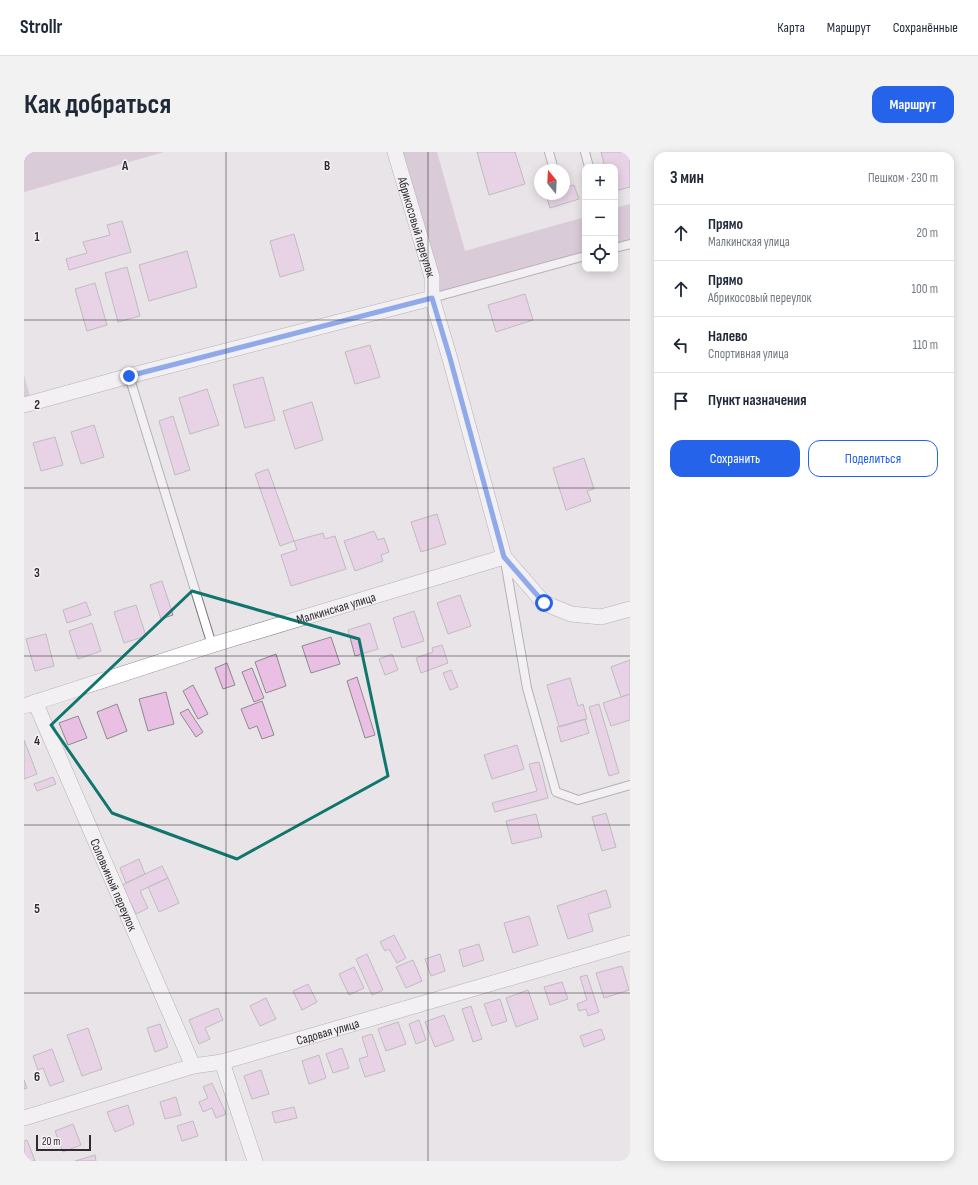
<!DOCTYPE html>
<html lang="ru">
<head>
<meta charset="utf-8">
<style>
  :root { --surface:#fff; --page:#f2f2f3; --text:#1f2937; --muted:#747a83; --line:#e0e1e3; --accent:#2563eb }
  body { margin:0; font-family:"Sofia Sans Condensed",sans-serif; background:var(--page); color:var(--text) }
  .controls { position:absolute; right:12px; top:12px; display:grid; overflow:hidden; border-radius:8px; box-shadow:0 2px 10px #0003 }
  .controls button { width:36px; height:36px; display:grid; place-items:center; padding:0; border:0; border-bottom:1px solid var(--line); background:var(--surface); color:var(--text); font:20px sans-serif }
  .compass { position:absolute; left:510px; top:12px; width:36px; height:36px; border-radius:50%; background:var(--surface); box-shadow:0 2px 10px #0003; rotate:342deg }
  .scale { position:absolute; left:12px; bottom:10px; width:55px; box-sizing:border-box; padding-left:4px; border:2px solid #2f2d2f; border-top:0; font-size:11px; line-height:14px; white-space:nowrap; color:#2f2d2f; -webkit-text-stroke:3px #f5f1f4; paint-order:stroke }
  .stop { position:absolute; width:12px; height:12px; margin:-9px; border:3px solid #2563eb; border-radius:50%; background:#fff }
  .stop.end { background:#2563eb; border-color:#fff; box-shadow:0 1px 4px #0008 }
  .list { margin:0; padding:0; list-style:none }
  h2 { display:flex; justify-content:space-between; align-items:center; height:52px; margin:0; padding:0 16px; font-size:17px }
  h2 small { font-size:13px; font-weight:400; color:var(--muted) }
  .list li { display:grid; grid-template-columns:26px 1fr auto; gap:12px; align-items:center; box-sizing:border-box; height:56px; padding:0 16px; border-top:1px solid var(--line) }
  .list b { display:block; font-size:15px; white-space:nowrap }
  .list p { margin:0; font-size:13px; white-space:nowrap; color:var(--muted) }
  .list em { font-size:13px; font-style:normal; color:var(--muted) }
  .actions { display:flex; gap:8px; padding:12px 16px }
  .actions a { flex:1; padding:9px 0; border:1px solid var(--accent); border-radius:12px; text-align:center; font-size:14px; color:var(--accent) }
  .actions .main { background:var(--accent); color:#fff }
  .icon { flex:none; width:22px; height:22px; fill:none; stroke:currentColor; stroke-width:2; stroke-linecap:round; stroke-linejoin:round }
  .map { position:relative; flex:none; width:606px; height:1009px; overflow:hidden; border-radius:12px }
  header { display:flex; align-items:center; gap:24px; box-sizing:border-box; height:56px; padding:0 20px; background:var(--surface); border-bottom:1px solid var(--line) }
  header strong { font-size:19px }
  nav { display:flex; gap:22px; margin-inline-start:auto; font-size:14px }
  .intro { display:flex; align-items:center; justify-content:space-between; box-sizing:border-box; height:96px; padding:0 24px }
  h1 { margin:0; font-size:28px }
  .button { padding:10px 18px; border-radius:12px; background:var(--accent); color:#fff; font-size:14px; font-weight:700 }
  main { display:flex; gap:24px; padding:0 24px }
  aside { flex:1; background:var(--surface); border-radius:12px; box-shadow:0 2px 10px #0003 }
  .map>svg:first-child { display:block }
  .green { fill:#c9adc5 }
  .building { fill:#e9bfe4; stroke:#8e8a8d }
  .lines { fill:none; stroke-linecap:round; stroke-linejoin:round }
  .lane-casing { stroke:#787478; stroke-width:10 }
  .street-casing { stroke:#787478; stroke-width:16 }
  .lane { stroke:#fff; stroke-width:8 }
  .street { stroke:#fff; stroke-width:15 }
  .route { stroke:#2563eb; stroke-width:5 }
  .marked { fill:none; stroke:#0f766e; stroke-width:3; stroke-linejoin:round }
  .grid { fill:none; stroke:#2f2d2f; stroke-width:1; stroke-opacity:0.55 }
  .labels { text-anchor:middle; stroke-width:3; stroke-linejoin:round; paint-order:stroke }
  .street-label { font-size:13px; fill:#2f2d2f; stroke:#f5f1f4 }
  .grid-label { font-size:13px; text-anchor:middle; font-weight:bold; fill:#2f2d2f; stroke:#f5f1f4; stroke-width:3; stroke-linejoin:round; paint-order:stroke }
</style>
</head>
<body>
<header>
<strong>Strollr</strong>
<nav><a>Карта</a><a>Маршрут</a><a>Сохранённые</a></nav>
</header>
<div class="intro"><h1>Как добраться</h1><a class="button">Маршрут</a></div>
<main>
<div class="map">
<svg width="606" height="1009" viewBox="0 0 606 1009">
  <rect width="100%" height="100%" fill="#e8e4e7"/>
  <path class="green" d="M 0,0 L 140,0 L 0,40 Z
    M 371,0 L 413,0 L 441,99 L 561,65 L 561,104 L 408,146 Z
    M 606,52 L 606,92 L 591,96 L 591,56 Z
    M 0,223 L 8,251 L 0,253 Z"/>
  <path class="building" d="M 453,0 L 491,0 L 501,32 L 465,43 Z
    M 577,0 L 606,0 L 606,35 L 591,39 L 591,15 L 581,15 Z
    M 550,33 L 555,47 L 526,56 L 522,42 L 540,42 L 540,36 Z
    M 98,69 L 107,100 L 45,118 L 42,107 L 63,101 L 59,90 L 86,83 L 83,73 Z
    M 270,82 L 280,118 L 256,125 L 246,89 Z
    M 163,99 L 173,135 L 125,149 L 115,113 Z
    M 103,115 L 116,164 L 94,170 L 81,121 Z
    M 71,131 L 83,173 L 63,179 L 51,137 Z
    M 501,142 L 509,168 L 472,180 L 464,153 Z
    M 346,193 L 356,225 L 331,232 L 321,200 Z
    M 239,225 L 251,268 L 221,276 L 209,233 Z
    M 183,237 L 195,273 L 166,282 L 155,246 Z
    M 288,250 L 299,288 L 271,297 L 259,259 Z
    M 149,264 L 166,318 L 151,323 L 135,269 Z
    M 70,273 L 80,305 L 57,312 L 47,280 Z
    M 31,285 L 39,313 L 17,319 L 9,291 Z
    M 560,306 L 570,337 L 563,339 L 567,349 L 542,358 L 529,316 Z
    M 244,317 L 270,389 L 256,394 L 231,322 Z
    M 413,362 L 422,392 L 397,400 L 387,370 Z
    M 350,379 L 354,388 L 360,386 L 365,400 L 357,403 L 359,409 L 331,419 L 320,389 Z
    M 299,381 L 301,387 L 311,384 L 322,417 L 267,434 L 257,403 L 273,398 L 270,389 Z
    M 138,429 L 149,463 L 137,467 L 126,433 Z
    M 436,443 L 447,474 L 424,482 L 413,451 Z
    M 62,450 L 67,463 L 43,471 L 39,458 Z
    M 112,453 L 122,484 L 100,491 L 90,460 Z
    M 390,459 L 400,489 L 378,496 L 369,466 Z
    M 68,471 L 77,499 L 54,507 L 45,479 Z
    M 346,471 L 354,497 L 331,504 L 324,478 Z
    M 22,482 L 30,514 L 11,519 L 2,487 Z
    M 307,485 L 316,512 L 287,521 L 278,494 Z
    M 418,493 L 424,511 L 397,521 L 392,506 L 409,500 L 408,496 Z
    M 252,502 L 262,534 L 242,541 L 231,510 Z
    M 368,502 L 374,518 L 361,523 L 355,507 Z
    M 606,508 L 606,542 L 597,545 L 587,515 Z
    M 203,511 L 211,533 L 199,537 L 191,516 Z
    M 228,516 L 240,546 L 230,550 L 218,520 Z
    M 427,518 L 434,535 L 426,538 L 419,521 Z
    M 333,525 L 351,583 L 341,586 L 323,529 Z
    M 546,526 L 554,554 L 559,552 L 563,567 L 535,575 L 523,533 Z
    M 169,533 L 184,562 L 174,567 L 159,539 Z
    M 142,540 L 150,572 L 124,579 L 115,547 Z
    M 606,542 L 606,568 L 587,574 L 579,551 Z
    M 238,549 L 250,583 L 238,587 L 233,574 L 225,577 L 217,557 Z
    M 93,552 L 103,579 L 83,587 L 73,560 Z
    M 575,552 L 595,621 L 585,624 L 565,555 Z
    M 164,557 L 179,580 L 172,585 L 156,561 Z
    M 54,564 L 63,586 L 44,593 L 35,571 Z
    M 561,567 L 565,581 L 537,590 L 533,575 Z
    M 0,588 L 13,622 L 0,627 Z
    M 493,593 L 500,617 L 468,627 L 460,603 Z
    M 515,610 L 524,646 L 471,660 L 468,651 L 513,639 L 505,612 Z
    M 29,625 L 32,632 L 13,639 L 10,632 Z
    M 582,661 L 592,695 L 578,699 L 568,665 Z
    M 512,662 L 518,685 L 488,692 L 482,669 Z
    M 115,707 L 121,722 L 102,731 L 96,716 Z
    M 138,714 L 144,726 L 116,739 L 124,756 L 112,762 L 98,733 Z
    M 144,726 L 155,751 L 135,760 L 124,735 Z
    M 582,738 L 587,755 L 564,762 L 569,779 L 544,787 L 533,754 Z
    M 505,764 L 514,793 L 489,801 L 480,771 Z
    M 370,783 L 382,806 L 373,811 L 365,797 L 361,799 L 356,790 Z
    M 455,792 L 460,808 L 439,815 L 435,798 Z
    M 343,802 L 359,838 L 348,843 L 332,807 Z
    M 416,802 L 421,819 L 407,824 L 401,807 Z
    M 389,808 L 398,829 L 382,836 L 372,815 Z
    M 598,814 L 605,838 L 580,846 L 572,821 Z
    M 330,815 L 340,836 L 325,843 L 315,822 Z
    M 563,823 L 575,860 L 564,864 L 562,857 L 555,859 L 553,852 L 563,848 L 556,825 Z
    M 538,830 L 544,847 L 526,853 L 520,835 Z
    M 284,832 L 293,850 L 278,858 L 269,839 Z
    M 504,838 L 514,867 L 492,875 L 482,846 Z
    M 242,846 L 252,867 L 236,874 L 226,854 Z
    M 476,847 L 483,869 L 468,874 L 460,852 Z
    M 447,854 L 458,887 L 449,890 L 438,857 Z
    M 194,856 L 199,868 L 181,876 L 186,887 L 175,892 L 165,868 Z
    M 420,863 L 430,888 L 411,895 L 401,870 Z
    M 395,868 L 402,888 L 392,892 L 385,872 Z
    M 374,870 L 382,892 L 362,899 L 354,877 Z
    M 136,872 L 144,895 L 131,900 L 123,876 Z
    M 64,876 L 78,917 L 58,924 L 43,883 Z
    M 577,877 L 581,887 L 560,895 L 556,884 Z
    M 348,882 L 361,919 L 341,925 L 335,907 L 344,904 L 338,885 Z
    M 318,896 L 325,916 L 309,921 L 302,902 Z
    M 28,897 L 40,929 L 26,934 L 19,916 L 14,918 L 9,904 Z
    M 295,903 L 302,926 L 285,932 L 278,909 Z
    M 237,918 L 245,942 L 228,947 L 220,924 Z
    M 0,928 L 3,936 L 0,937 Z
    M 188,931 L 202,962 L 192,966 L 188,956 L 179,960 L 175,950 L 184,946 L 179,935 Z
    M 152,945 L 157,963 L 141,967 L 136,950 Z
    M 104,953 L 110,972 L 91,980 L 83,960 Z
    M 270,955 L 273,966 L 251,971 L 248,960 Z
    M 169,969 L 174,984 L 158,989 L 153,974 Z
    M 49,972 L 57,993 L 39,1000 L 31,979 Z
    M 3,988 L 11,1009 L 0,1009 L 0,989 Z
    M 71,1003 L 72,1009 L 51,1009 Z"/>
  <g class="lines">
    <defs>
      <path id="lane" d="M 525,0 L 530,18
        M 561,0 L 565,15
        M 591,96 L 606,92
        M 408,146 L 561,104
        M 105,224 L 188,493
        M 481,409 L 503,536 L 532,640 L 554,648 L 606,633"/>
      <g id="street">
        <path id="s1" d="M 371,0 L 408,125 L 408,146 L 426,207 L 480,405"/>
        <path d="M 0,253 L 105,224 L 408,146"/>
        <path id="s2" d="M 11,550 L 169,914"/>
        <path id="s3" d="M 0,554 L 188,493 L 480,405 L 520,451 L 547,462 L 577,465 L 606,457"/>
        <path d="M 198,910 L 231,1009"/>
        <path id="s4" d="M 0,966 L 169,914 L 198,910 L 606,791"/>
      </g>
    </defs>
    <use href="#lane" class="lane-casing"/>
    <use href="#street" class="street-casing"/>
    <use href="#lane" class="lane"/>
    <use href="#street" class="street"/>
  </g>
  <g class="lines">
    <path class="route" d="M 105,224 L 408,146 L 426,206 L 480,405 L 520,451"/>
  </g>
  <path d="M0 0H606V1009H0ZM 168,439 L 335,487 L 364,624 L 213,707 L 88,661 L 27,573 Z" fill="#e8e4e7" fill-opacity=".55" fill-rule="evenodd"/>
  <path class="marked" d="M 168,439 L 335,487 L 364,624 L 213,707 L 88,661 L 27,573 Z"/>
  <path class="grid" d="M 202,0 L 202,1009M 404,0 L 404,1009M 0,168 L 606,168M 0,336 L 606,336M 0,504 L 606,504M 0,673 L 606,673M 0,841 L 606,841"/>
  <g class="labels">
    <g class="street-label">
      <text dy="5" stroke="none"><textPath href="#s1" startOffset="78">Абрикосовый переулок</textPath></text>
      <text dy="5" stroke="none"><textPath href="#s3" startOffset="327">Малкинская улица</textPath></text>
      <text dy="5" stroke="none"><textPath href="#s2" startOffset="199">Соловьиный переулок</textPath></text>
      <text dy="5" stroke="none"><textPath href="#s4" startOffset="316">Садовая улица</textPath></text>
    </g>
  </g>
  <g class="grid-label">
    <text x="101" y="18">A</text>
    <text x="303" y="18">B</text>
    <text x="13" y="89">1</text>
    <text x="13" y="257">2</text>
    <text x="13" y="425">3</text>
    <text x="13" y="593">4</text>
    <text x="13" y="761">5</text>
    <text x="13" y="929">6</text>
  </g>
</svg>
<div class="controls">
<button>+</button>
<button>−</button>
<button><svg class="icon" aria-label="locate" viewBox="0 0 24 24"><circle cx="12" cy="12" r="6"/><path d="M12 2v4M12 18v4M2 12h4M18 12h4"/></svg></button>
</div>
<svg class="compass" viewBox="-18 -18 36 36"><path d="M0-13l5 13h-10z" fill="#e53935"/><path d="M0 13l5-13h-10z" fill="#747a83"/></svg>
<div class="scale">20 m</div>
<div class="stop" style="left:520px;top:451px"></div>
<div class="stop end" style="left:105px;top:224px"></div>
</div>
<aside>
<h2>3 мин<small>Пешком · 230 m</small></h2>
<ul class="list">
<li><svg class="icon" aria-label="ahead" viewBox="0 0 24 24"><path d="M12 20V5M6 11l6-6 6 6"/></svg><div><b>Прямо</b><p>Малкинская улица</p></div><em>20 m</em></li>
<li><svg class="icon" aria-label="ahead" viewBox="0 0 24 24"><path d="M12 20V5M6 11l6-6 6 6"/></svg><div><b>Прямо</b><p>Абрикосовый переулок</p></div><em>100 m</em></li>
<li><svg class="icon" aria-label="left" viewBox="0 0 24 24"><path d="M17 20v-9H6M10 6l-5 5 5 5"/></svg><div><b>Налево</b><p>Спортивная улица</p></div><em>110 m</em></li>
<li><svg class="icon" aria-label="arrive" viewBox="0 0 24 24"><path d="M6 21V4h12l-3 4 3 4H6"/></svg><div><b>Пункт назначения</b></div></li>
</ul>
<div class="actions"><a class="main">Сохранить</a><a>Поделиться</a></div>
</aside>
</main>
</body>
</html>
